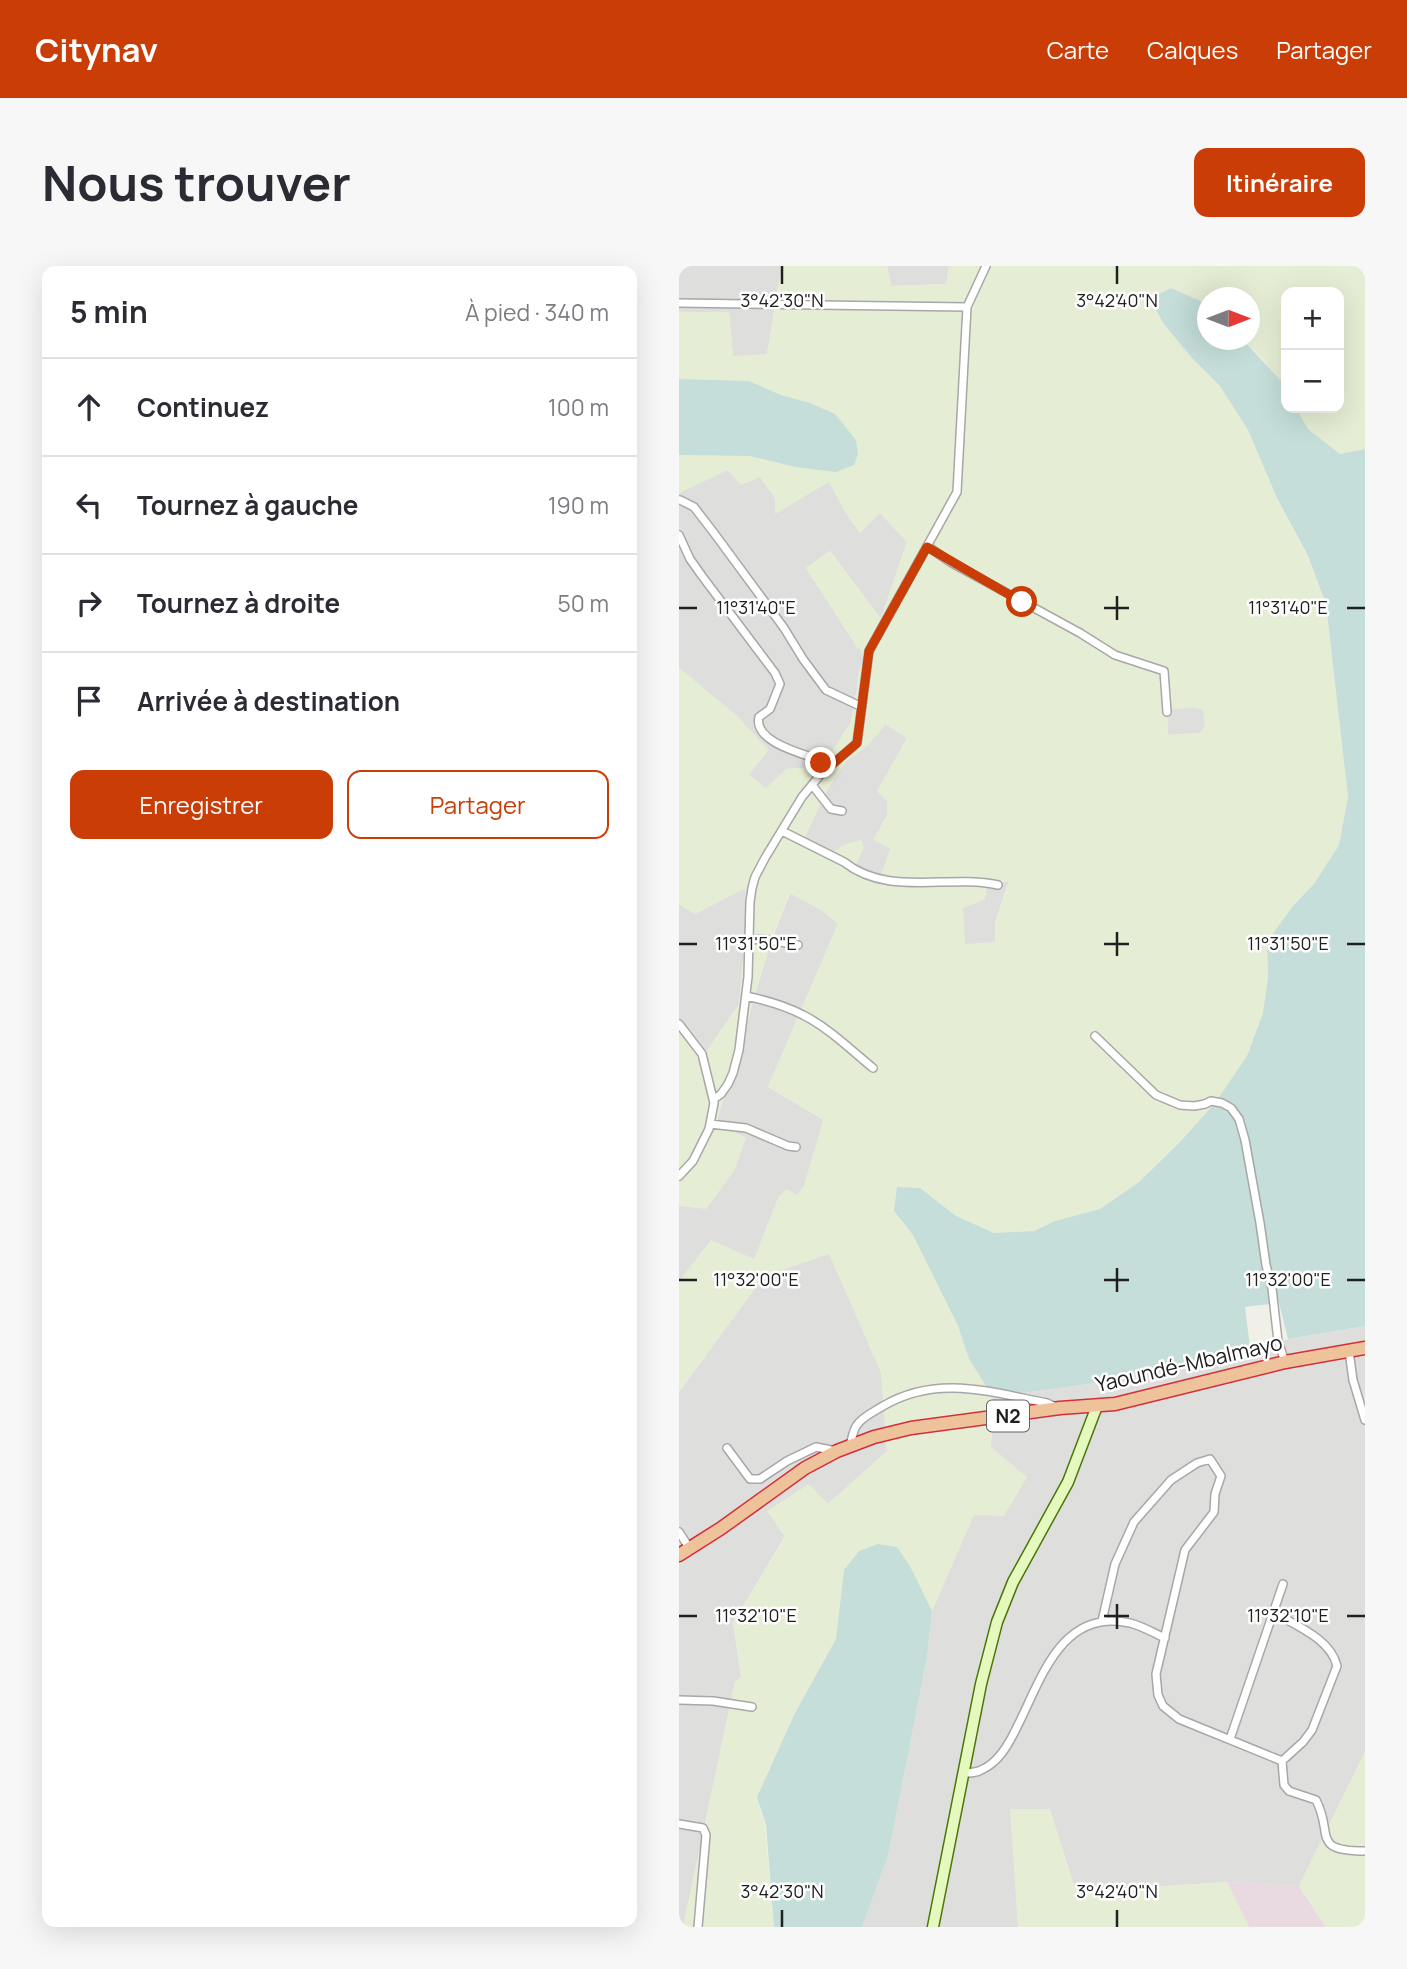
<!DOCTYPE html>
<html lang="fr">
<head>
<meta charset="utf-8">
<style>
  :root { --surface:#fff; --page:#f7f7f7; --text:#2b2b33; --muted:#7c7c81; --line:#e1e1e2; --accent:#ca3d07 }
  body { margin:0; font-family:Manrope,sans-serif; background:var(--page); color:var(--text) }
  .controls { position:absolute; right:21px; top:21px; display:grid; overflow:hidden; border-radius:14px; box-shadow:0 7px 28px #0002 }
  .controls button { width:63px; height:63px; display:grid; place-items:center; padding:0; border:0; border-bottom:2px solid var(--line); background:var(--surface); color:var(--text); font:35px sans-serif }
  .compass { position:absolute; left:518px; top:21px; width:63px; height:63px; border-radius:50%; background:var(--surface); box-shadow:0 7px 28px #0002; rotate:90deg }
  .stop { position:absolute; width:21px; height:21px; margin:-16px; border:5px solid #ca3d07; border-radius:50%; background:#fff }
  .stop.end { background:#ca3d07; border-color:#fff; box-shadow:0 2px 7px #0008 }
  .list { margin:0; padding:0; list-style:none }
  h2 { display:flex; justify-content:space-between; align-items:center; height:91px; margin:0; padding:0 28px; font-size:30px }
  h2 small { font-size:23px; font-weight:400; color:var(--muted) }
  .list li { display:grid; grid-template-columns:46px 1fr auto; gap:21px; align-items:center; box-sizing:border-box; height:98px; padding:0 28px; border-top:2px solid var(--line) }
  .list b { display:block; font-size:26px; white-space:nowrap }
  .list em { font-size:23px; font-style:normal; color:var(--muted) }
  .actions { display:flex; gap:14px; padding:21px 28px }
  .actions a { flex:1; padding:16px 0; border:2px solid var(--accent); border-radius:14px; text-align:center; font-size:24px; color:var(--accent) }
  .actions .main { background:var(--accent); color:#fff }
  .icon { flex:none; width:38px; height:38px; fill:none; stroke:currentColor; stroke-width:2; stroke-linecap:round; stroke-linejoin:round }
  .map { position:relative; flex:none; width:686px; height:1661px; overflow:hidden; border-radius:14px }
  header { display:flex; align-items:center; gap:42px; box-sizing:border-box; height:98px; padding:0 35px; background:var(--accent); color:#fff }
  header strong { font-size:33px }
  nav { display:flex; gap:38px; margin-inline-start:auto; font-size:24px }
  .intro { display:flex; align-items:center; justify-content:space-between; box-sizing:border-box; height:168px; padding:0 42px }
  h1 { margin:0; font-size:49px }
  .button { padding:18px 32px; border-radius:14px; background:var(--accent); color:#fff; font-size:24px; font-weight:700 }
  main { display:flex; gap:42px; padding:0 42px }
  aside { flex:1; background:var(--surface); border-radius:14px; box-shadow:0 7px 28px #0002 }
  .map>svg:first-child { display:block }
  .residential { fill:#dededd }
  .industrial { fill:#e9dae2 }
  .farmland { fill:#e5eed4; fill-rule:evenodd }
  .wetland { fill:#c5ded9 }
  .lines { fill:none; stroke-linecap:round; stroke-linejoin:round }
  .minor-casing { stroke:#a7a7a7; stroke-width:10 }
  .secondary-casing { stroke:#4c7609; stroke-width:13 }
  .trunk-casing { stroke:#d52e38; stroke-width:15 }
  .minor { stroke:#fff; stroke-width:7 }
  .secondary { stroke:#e5f8be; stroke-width:10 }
  .trunk { stroke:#eec39c; stroke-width:12 }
  .route { stroke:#ca3d07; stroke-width:9 }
  .ticks { fill:none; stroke:#202020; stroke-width:2.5 }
  .labels { text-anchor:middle; stroke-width:5; stroke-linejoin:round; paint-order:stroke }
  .shield { fill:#fff; stroke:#636363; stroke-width:2 }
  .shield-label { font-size:19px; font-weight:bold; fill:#202020 }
  .street-label { font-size:21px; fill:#202020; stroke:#fff }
  .ticks-label { font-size:18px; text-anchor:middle; fill:#202020; stroke:#fff; stroke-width:5; stroke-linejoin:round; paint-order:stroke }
</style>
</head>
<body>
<header>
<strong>Citynav</strong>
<nav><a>Carte</a><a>Calques</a><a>Partager</a></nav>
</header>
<div class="intro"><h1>Nous trouver</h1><a class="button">Itinéraire</a></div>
<main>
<aside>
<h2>5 min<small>À pied · 340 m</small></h2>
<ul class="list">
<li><svg class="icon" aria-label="ahead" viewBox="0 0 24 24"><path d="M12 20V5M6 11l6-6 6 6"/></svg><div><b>Continuez</b></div><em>100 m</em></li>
<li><svg class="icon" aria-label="left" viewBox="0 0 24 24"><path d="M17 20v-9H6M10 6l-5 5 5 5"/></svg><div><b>Tournez à gauche</b></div><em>190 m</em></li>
<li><svg class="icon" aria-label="right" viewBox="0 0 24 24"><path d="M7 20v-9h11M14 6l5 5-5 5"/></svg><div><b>Tournez à droite</b></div><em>50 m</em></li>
<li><svg class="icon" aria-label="arrive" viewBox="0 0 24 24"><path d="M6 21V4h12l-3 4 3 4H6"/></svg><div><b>Arrivée à destination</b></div></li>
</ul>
<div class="actions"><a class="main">Enregistrer</a><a>Partager</a></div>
</aside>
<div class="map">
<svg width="686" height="1661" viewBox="0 0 686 1661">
  <rect width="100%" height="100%" fill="#f1f0e7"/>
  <path class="residential" d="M 0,0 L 101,0 L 101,8 L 88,89 L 54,91 L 50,46 L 0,46 Z
    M 208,0 L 270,0 L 267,18 L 212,20 Z
    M 48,204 L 81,211 L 96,232 L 97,247 L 150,215 L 167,247 L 181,267 L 201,247 L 228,276 L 202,353 L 151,285 L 127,302 L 178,381 L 182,384 L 185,395 L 180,404 L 178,423 L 172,456 L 146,497 L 137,501 L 108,503 L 87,522 L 69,509 L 89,485 L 58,450 L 0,402 L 0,227 Z
    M 488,442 L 518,442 L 525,444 L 526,460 L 521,467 L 489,469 Z
    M 206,458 L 228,472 L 219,489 L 208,535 L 212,582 L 201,612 L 175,603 L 167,578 L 152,587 L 124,575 L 148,524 L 168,494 L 189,479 Z
    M 330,615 L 316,656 L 316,677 L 285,679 L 284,642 L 306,633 L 308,618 Z
    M 66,622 L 67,663 L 60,738 L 25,789 L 0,762 L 0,638 L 16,648 Z
    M 111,627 L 144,645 L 159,658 L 89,821 L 145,854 L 125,920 L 118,929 L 100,930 L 75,994 L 0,1015 L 0,940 L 67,872 L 37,857 L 46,829 L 55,814 L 73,739 L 91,679 Z
    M 150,987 L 202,1106 L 208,1185 L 149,1238 L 106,1270 L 54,1357 L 62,1411 L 56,1416 L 4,1661 L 0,1661 L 0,1126 L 85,1010 Z
    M 686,1060 L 686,1486 L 620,1620 L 547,1616 L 397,1626 L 371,1544 L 332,1543 L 339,1661 L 260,1661 L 257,1652 L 254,1661 L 183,1661 L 209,1590 L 248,1393 L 253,1345 L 295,1248 L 312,1181 L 314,1131 L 424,1116 L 599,1075 Z"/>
  <path class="industrial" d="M 548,1616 L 620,1620 L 647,1661 L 570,1661 Z"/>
  <path class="farmland" d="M 101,0 L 208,0 L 212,20 L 267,18 L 270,0 L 686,0 L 686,183 L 661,188 L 629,163 L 617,142 L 660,142 L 660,26 L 607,26 L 607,122 L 584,93 L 564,74 L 570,74 L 570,32 L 528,32 L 528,38 L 492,22 L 472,32 L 484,57 L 513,92 L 541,120 L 569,164 L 598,232 L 627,288 L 647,338 L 669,531 L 660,579 L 635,618 L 613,641 L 588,676 L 589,711 L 584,747 L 568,790 L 536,837 L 500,877 L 460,916 L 421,943 L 376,955 L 355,965 L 315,967 L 277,950 L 241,922 L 215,945 L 234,969 L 279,1060 L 290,1093 L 314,1131 L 312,1181 L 348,1211 L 325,1250 L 295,1249 L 253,1345 L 242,1324 L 165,1304 L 157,1373 L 116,1447 L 78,1531 L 86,1559 L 95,1661 L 4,1661 L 56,1416 L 62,1411 L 54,1357 L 106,1271 L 88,1245 L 130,1218 L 149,1238 L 208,1185 L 202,1106 L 150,988 L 85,1010 L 0,1126 L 0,1015 L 32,974 L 75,993 L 100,930 L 108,923 L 118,929 L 125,920 L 144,854 L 89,821 L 159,658 L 144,645 L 110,627 L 91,679 L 73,739 L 55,814 L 46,829 L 37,857 L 67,872 L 55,905 L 27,943 L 0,940 L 0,762 L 25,789 L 60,738 L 67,663 L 66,622 L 16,648 L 0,638 L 0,402 L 58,450 L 90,484 L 69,508 L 87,522 L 108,503 L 137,501 L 146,497 L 172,456 L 178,423 L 180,404 L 185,395 L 182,384 L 178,381 L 127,302 L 150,285 L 202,352 L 228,276 L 201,247 L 181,267 L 167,247 L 150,216 L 96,248 L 96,232 L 81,211 L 62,219 L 48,204 L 0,227 L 0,189 L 70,190 L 115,201 L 131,137 L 102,129 L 70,115 L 0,113 L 0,46 L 50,46 L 54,90 L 88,88 L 101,8 ZM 518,442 L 524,444 L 526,460 L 521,467 L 489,469 L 488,443 ZM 207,458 L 228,472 L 198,525 L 208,535 L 208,549 L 194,574 L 212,583 L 201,612 L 175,603 L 185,582 L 182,574 L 167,578 L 152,587 L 124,575 L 148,524 L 168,494 L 189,479 ZM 330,615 L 316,657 L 316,676 L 286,678 L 284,642 L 306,633 L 308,618 Z
    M 686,1486 L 686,1661 L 647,1661 L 620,1620 Z
    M 331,1543 L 371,1543 L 397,1626 L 548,1616 L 570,1661 L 339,1661 Z"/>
  <path class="wetland" d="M 492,22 L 528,38 L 528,74 L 564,74 L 606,119 L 607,122 L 607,142 L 617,142 L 629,163 L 661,188 L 686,183 L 686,1060 L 609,1073 L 600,1037 L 566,1041 L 571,1081 L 424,1116 L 314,1131 L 290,1093 L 279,1060 L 234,969 L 215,945 L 218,921 L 241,922 L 277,950 L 315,967 L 355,965 L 376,955 L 421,943 L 460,916 L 500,877 L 536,837 L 568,790 L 584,747 L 589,711 L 588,676 L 613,641 L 635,618 L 660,579 L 669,531 L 647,338 L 628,288 L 598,232 L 569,164 L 541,120 L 513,92 L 484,57 L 471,32 Z
    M 0,113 L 70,115 L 102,129 L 131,137 L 156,148 L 177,174 L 179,188 L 175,199 L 157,206 L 116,201 L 70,190 L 0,189 Z
    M 199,1278 L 218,1281 L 231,1300 L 253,1345 L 248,1392 L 209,1590 L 183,1661 L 95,1661 L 87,1559 L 78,1531 L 116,1447 L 157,1373 L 165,1304 L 180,1285 Z"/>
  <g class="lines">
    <defs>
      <path id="minor" d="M 0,37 L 288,41
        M 1,234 L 15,241 L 35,267 L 105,362 L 124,393 L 147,424 L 183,441
        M 0,269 L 11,293 L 23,310 L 96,407 L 101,418 L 91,443 L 80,451 C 74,475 121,487 138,493 L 142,497 L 142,508 L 123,531 L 86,592 L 76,611 L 73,622 L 71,636 L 69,711 L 60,784 L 54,807 L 49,818 L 42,828 L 35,833 L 35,837
        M 248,280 L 273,297 L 401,367 L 436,389 L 485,405 L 488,446
        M 142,508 L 178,477 L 190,385 L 278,226 L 288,41 L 307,0
        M 133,519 L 152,543 L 163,545
        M 103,565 L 165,596 C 209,631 268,608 319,619
        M 71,674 L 83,673 L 119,679
        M 67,730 C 86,734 107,740 124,749 C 150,762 172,784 194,802
        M 0,758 L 23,788 L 35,837 L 30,863 L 14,895 L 0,910
        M 416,770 L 477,829 L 501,839 L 515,840 L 526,838 L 532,835 L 543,837 L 552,842 L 560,853 L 566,874 L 581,957 L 587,999 L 593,1022 L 599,1075 L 606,1096
        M 31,858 L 67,862 L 109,880 L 117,881
        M 670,1085 L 674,1114 L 686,1154
        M 171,1179 C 173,1173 174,1164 178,1159 C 183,1151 196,1145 204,1140 C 258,1108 311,1126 368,1137 L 377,1141
        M 48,1182 L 71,1213 L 81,1213 L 108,1195 L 137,1181 L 157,1185
        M 0,1266 L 11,1283
        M 594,1346 C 616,1359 652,1373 658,1400 L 633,1464 L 624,1476 L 603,1495 L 605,1519 L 610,1525 L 637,1534 C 655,1568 631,1585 686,1585
        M 423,1355 L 436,1298 L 455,1256 L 492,1214 L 518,1197 L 531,1193 L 542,1210 L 536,1228 L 535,1246 L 506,1284 L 477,1408 L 479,1429 L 484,1440 L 500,1453 L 603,1495
        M 0,1434 L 34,1435 L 73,1441
        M 551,1473 L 604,1318
        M 284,1507 C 291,1507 298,1507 304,1503 C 319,1496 328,1481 335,1467 C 361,1418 380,1341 451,1357 C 463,1360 475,1367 486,1372
        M 0,1558 L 24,1562 L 27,1569 L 19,1661"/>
      <path id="secondary" d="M 254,1661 L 302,1418 L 318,1356 L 334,1316 L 389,1216 L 418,1140"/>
      <path id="trunk" d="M 0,1289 L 41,1263 L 126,1202 L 158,1185 L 195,1171 L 232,1162 L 381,1142 L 436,1138 L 606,1096 L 686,1082"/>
    </defs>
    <use href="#minor" class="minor-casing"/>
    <use href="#secondary" class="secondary-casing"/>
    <use href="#trunk" class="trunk-casing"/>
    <use href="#minor" class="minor"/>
    <use href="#secondary" class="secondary"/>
    <use href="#trunk" class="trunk"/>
  </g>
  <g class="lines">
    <path class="route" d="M 142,497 L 142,508 L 178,477 L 190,385 L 248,281 L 343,336"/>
  </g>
  <path class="ticks" d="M 103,0 L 103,18M 438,0 L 438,18M 438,330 L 438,354M 0,342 L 18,342M 425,342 L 450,342M 668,342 L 686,342M 438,666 L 438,690M 0,678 L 18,678M 425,678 L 450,678M 668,678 L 686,678M 438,1002 L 438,1026M 0,1014 L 18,1014M 425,1014 L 450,1014M 668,1014 L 686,1014M 438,1338 L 438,1363M 0,1350 L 18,1350M 425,1350 L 450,1350M 668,1350 L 686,1350M 103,1644 L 103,1661M 438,1644 L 438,1661"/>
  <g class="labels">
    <rect class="shield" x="308" y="1134.5" width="42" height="31" rx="5"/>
    <g class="shield-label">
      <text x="329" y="1157">N2</text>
    </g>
    <g class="street-label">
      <text transform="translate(510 1098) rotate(-13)" y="7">Yaoundé-Mbalmayo</text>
    </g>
  </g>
  <g class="ticks-label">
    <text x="103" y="41">3°42'30"N</text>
    <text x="438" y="41">3°42'40"N</text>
    <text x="609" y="348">11°31'40"E</text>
    <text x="77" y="348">11°31'40"E</text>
    <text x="609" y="684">11°31'50"E</text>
    <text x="77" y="684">11°31'50"E</text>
    <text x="609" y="1020">11°32'00"E</text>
    <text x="77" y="1020">11°32'00"E</text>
    <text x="77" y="1356">11°32'10"E</text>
    <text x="609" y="1356">11°32'10"E</text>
    <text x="103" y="1632">3°42'30"N</text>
    <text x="438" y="1632">3°42'40"N</text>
  </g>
</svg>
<div class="controls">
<button>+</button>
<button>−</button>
</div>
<svg class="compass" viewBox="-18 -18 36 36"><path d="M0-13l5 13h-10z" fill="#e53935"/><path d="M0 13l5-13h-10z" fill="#7c7c81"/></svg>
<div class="stop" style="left:343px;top:336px"></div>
<div class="stop end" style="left:142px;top:497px"></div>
</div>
</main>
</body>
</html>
